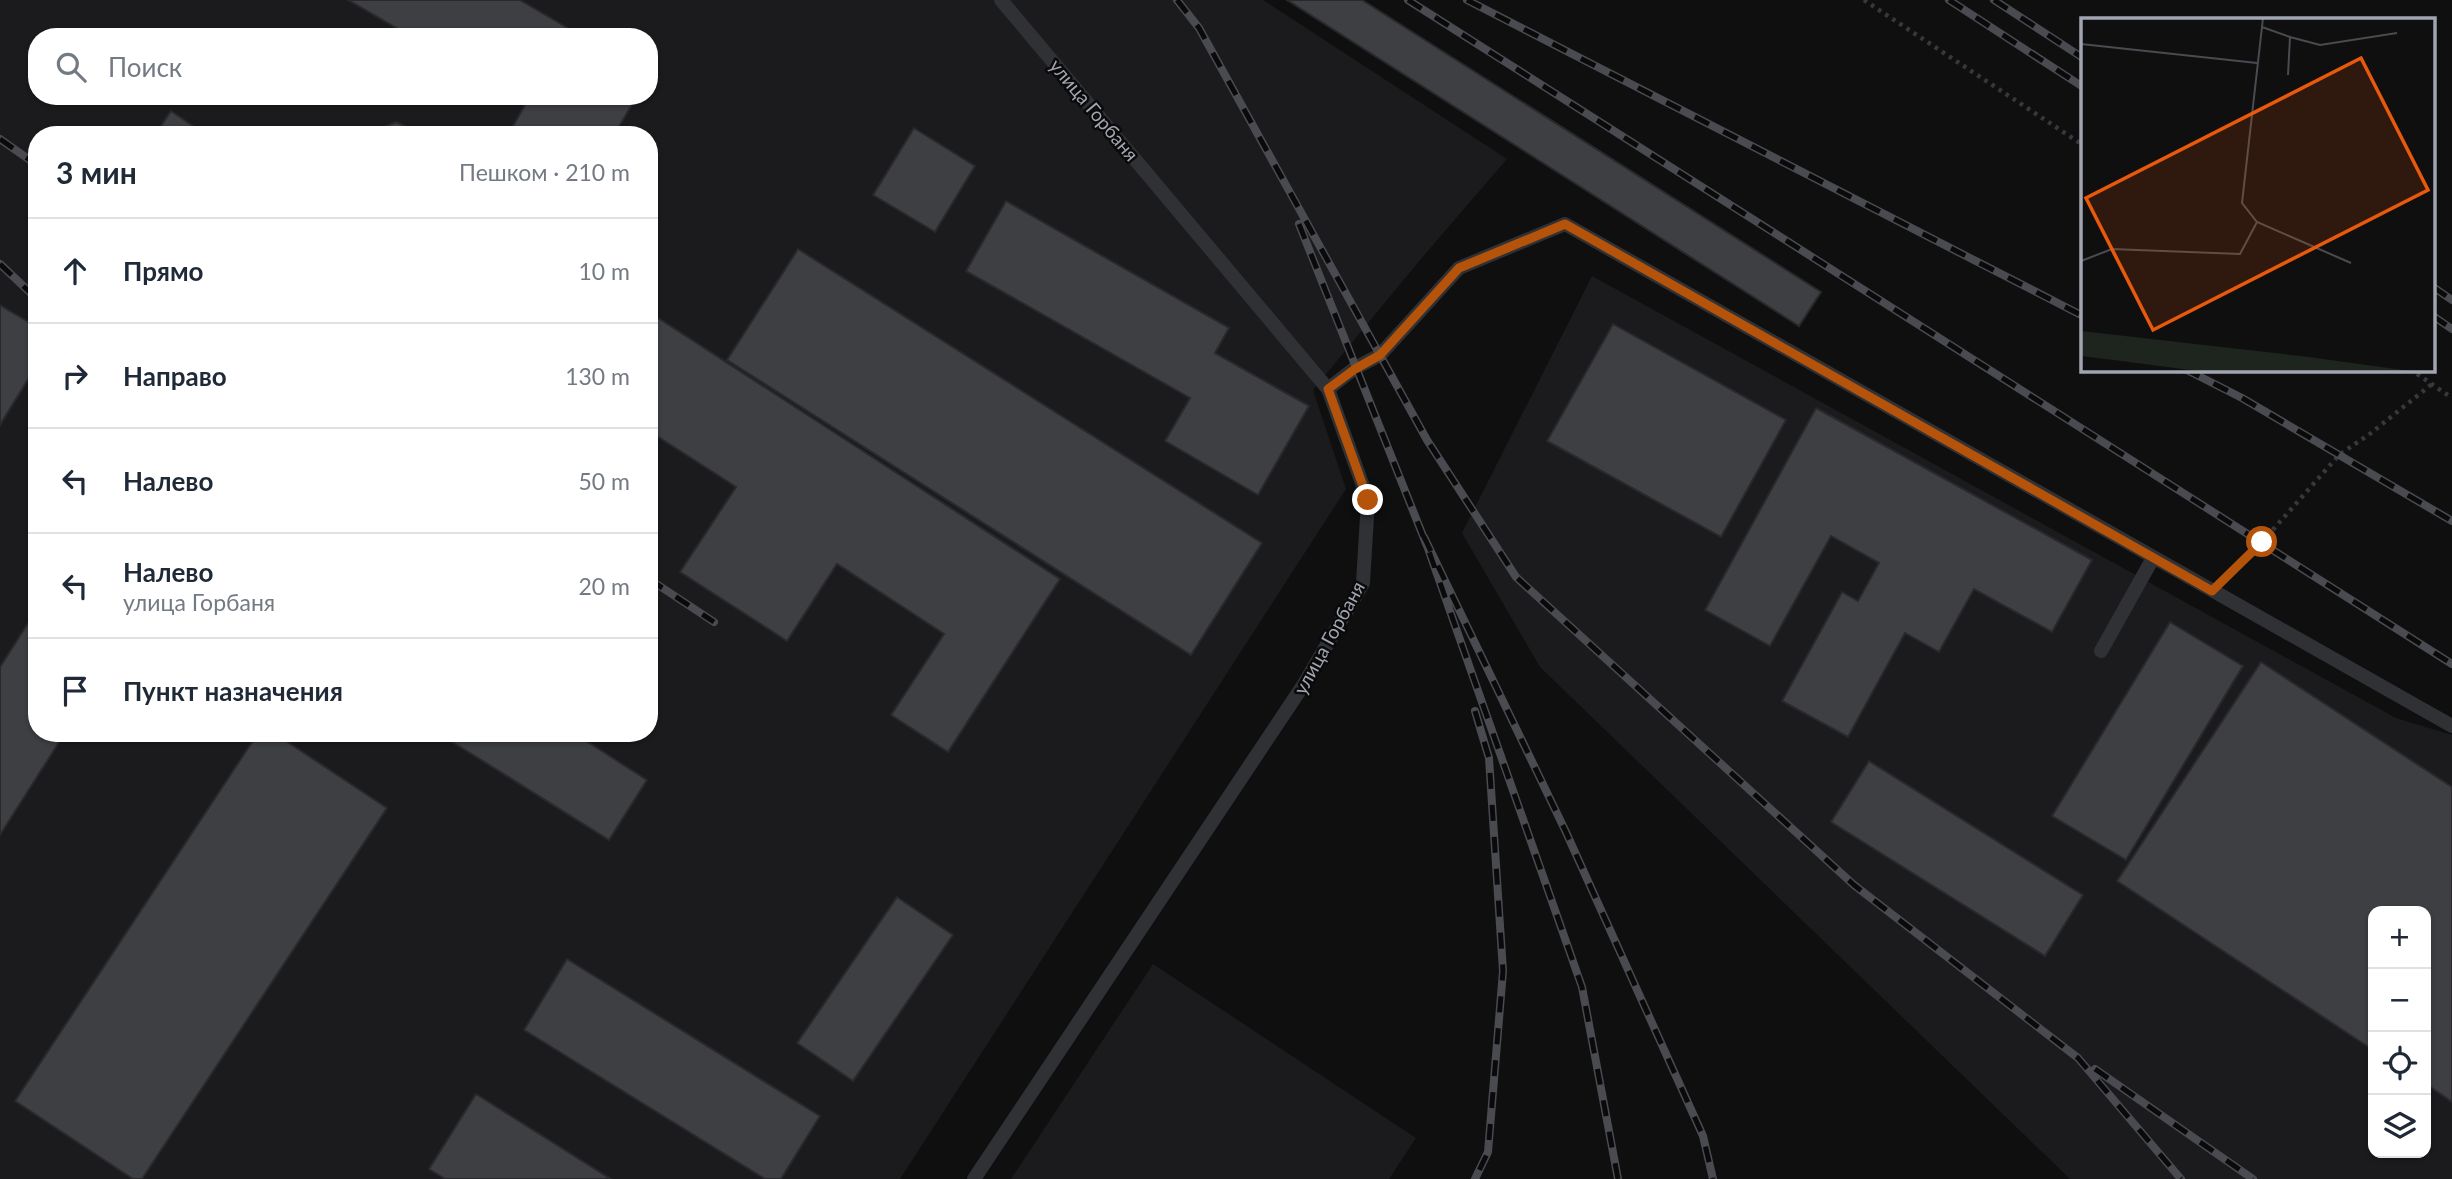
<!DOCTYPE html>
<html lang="ru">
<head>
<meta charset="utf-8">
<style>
  :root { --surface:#fff; --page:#f6f6f7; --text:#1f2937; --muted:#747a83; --line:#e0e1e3 }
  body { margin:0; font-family:Lato,sans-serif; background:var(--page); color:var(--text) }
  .controls { position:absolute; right:21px; bottom:21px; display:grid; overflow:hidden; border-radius:14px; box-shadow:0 2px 5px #0004 }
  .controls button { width:63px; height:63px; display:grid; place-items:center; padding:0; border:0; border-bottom:2px solid var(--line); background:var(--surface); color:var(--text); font:35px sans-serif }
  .stop { position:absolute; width:21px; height:21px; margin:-16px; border:5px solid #b45309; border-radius:50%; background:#fff }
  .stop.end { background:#b45309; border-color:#fff; box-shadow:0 2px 7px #0008 }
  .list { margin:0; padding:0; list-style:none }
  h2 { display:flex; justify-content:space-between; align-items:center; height:91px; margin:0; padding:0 28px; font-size:30px }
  h2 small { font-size:23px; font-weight:400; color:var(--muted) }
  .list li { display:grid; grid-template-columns:46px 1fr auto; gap:21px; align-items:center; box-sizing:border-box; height:105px; padding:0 28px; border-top:2px solid var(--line) }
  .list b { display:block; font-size:26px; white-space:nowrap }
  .list p { margin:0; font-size:23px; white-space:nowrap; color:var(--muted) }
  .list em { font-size:23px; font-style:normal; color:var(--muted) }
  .icon { flex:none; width:38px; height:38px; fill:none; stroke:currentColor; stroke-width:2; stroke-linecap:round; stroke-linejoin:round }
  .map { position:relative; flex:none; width:2452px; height:1179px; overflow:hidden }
  .search { position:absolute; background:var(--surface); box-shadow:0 2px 5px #0004; left:28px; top:28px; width:630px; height:77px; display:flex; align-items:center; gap:18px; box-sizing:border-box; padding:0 24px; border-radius:28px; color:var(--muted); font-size:26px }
  .panel { position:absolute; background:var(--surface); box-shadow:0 2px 5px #0004; left:28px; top:126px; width:630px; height:616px; border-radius:28px }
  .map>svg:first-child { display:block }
  .built { fill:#1b1b1d; fill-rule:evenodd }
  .building { fill:#3e3f43; stroke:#29292c; stroke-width:2 }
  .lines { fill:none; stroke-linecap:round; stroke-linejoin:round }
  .path { stroke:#36383c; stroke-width:4.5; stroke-dasharray:3.5 5; stroke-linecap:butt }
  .service { stroke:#303135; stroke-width:14 }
  .rail-casing { stroke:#494b50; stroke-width:8 }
  .rail { stroke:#0a0a0b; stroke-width:5; stroke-dasharray:16; stroke-linecap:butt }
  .route { stroke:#b45309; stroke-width:9 }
  .labels { text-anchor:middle; stroke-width:5; stroke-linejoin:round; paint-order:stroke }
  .street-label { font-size:19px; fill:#a1a5b0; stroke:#0a0a0b }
  .inset-road { fill:none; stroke:#494b50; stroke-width:2 }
  .view { fill:#e8590c; fill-opacity:0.15; stroke:#e8590c; stroke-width:3.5 }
  .inset-edge { fill:none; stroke:#a1a5b0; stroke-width:3.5 }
</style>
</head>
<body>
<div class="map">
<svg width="2452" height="1179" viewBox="0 0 2452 1179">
  <rect width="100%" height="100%" fill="#0f0f10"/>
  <path class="built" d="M 0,0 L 1263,0 L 1507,159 L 1420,260 L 1313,390 L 1346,489 L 900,1179 L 0,1179 ZM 37,37 L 649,37 L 649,96 L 37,96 ZM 37,135 L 649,135 L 649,733 L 37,733 Z
    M 1592,276 L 2396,718 L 2452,735 L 2452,1179 L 2070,1179 L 1540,667 L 1462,533 ZM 2373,911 L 2426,911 L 2426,1153 L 2373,1153 Z
    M 1153,964 L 1416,1138 L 1389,1179 L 1011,1179 Z"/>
  <path class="building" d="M 348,0 L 520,0 L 583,37 L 412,37 Z
    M 1287,0 L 1362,0 L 1821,292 L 1799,326 Z
    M 514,96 L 637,96 L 614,135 L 508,135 L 526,103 Z
    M 171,111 L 206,135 L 155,135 Z
    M 396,122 L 405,126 L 410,135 L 382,135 L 386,126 Z
    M 914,128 L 975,166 L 935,232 L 873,195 Z
    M 1006,201 L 1229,328 L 1215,353 L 1309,406 L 1258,495 L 1165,441 L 1190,398 L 966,271 Z
    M 798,249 L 1262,543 L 1191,655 L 727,360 Z
    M 0,305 L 37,327 L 37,365 L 0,425 Z
    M 649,312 L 1060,579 L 948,752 L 891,715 L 944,634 L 837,564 L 787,641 L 680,572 L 736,487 L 649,431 Z
    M 1613,324 L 1786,420 L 1721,537 L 1547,441 Z
    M 1816,408 L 2092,560 L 2052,632 L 1974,589 L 1939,652 L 1905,633 L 1848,737 L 1782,701 L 1842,592 L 1858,601 L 1879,563 L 1831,536 L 1770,646 L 1705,610 Z
    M 37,609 L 37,733 L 65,733 L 0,835 L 0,667 Z
    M 2170,622 L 2243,666 L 2126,860 L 2052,816 Z
    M 2261,662 L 2452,787 L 2452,1102 L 2426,1084 L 2426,911 L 2373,911 L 2373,1050 L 2117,881 Z
    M 258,733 L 274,733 L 387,808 L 142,1179 L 133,1179 L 15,1101 Z
    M 438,733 L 574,733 L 647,780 L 609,840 Z
    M 1869,761 L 2083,895 L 2045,956 L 1831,822 Z
    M 897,897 L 953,935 L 853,1081 L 797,1043 Z
    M 567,959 L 820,1116 L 781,1179 L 765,1179 L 524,1030 Z
    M 476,1094 L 611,1179 L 445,1179 L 429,1169 Z"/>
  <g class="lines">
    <path class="path" d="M 1864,0 L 2083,145
      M 2410,369 L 2452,398
      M 2231,572 L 2262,542 L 2339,455 L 2371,433 L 2432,384"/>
    <path class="service" d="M 1328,389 L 1355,368 L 1380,355 L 1459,268 L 1565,224 L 2452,726
      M 2101,651 L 2153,558
      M 974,1179 L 1304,684 L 1363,583 L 1368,500 L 1328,389 L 1001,0"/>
    <defs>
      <path id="rail" d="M 1177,0 L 1199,28 L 1427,440 L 1516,577 L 1854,885 L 2078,1058 L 2181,1179
        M 1408,0 L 2452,664
        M 1467,0 L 2083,316
        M 1949,0 L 2083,87
        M 1994,0 L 2083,58
        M 0,139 L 37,165
        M 1299,224 L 1427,546
        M 0,264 L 37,299
        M 2433,287 L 2452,300
        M 2433,316 L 2452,329
        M 2185,369 L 2242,398 L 2452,521
        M 649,579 L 714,622
        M 1475,711 L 1489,758 L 1503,971 L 1488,1152 L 1475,1179
        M 2095,1069 L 2253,1179
        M 1618,1179 L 1582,987 L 1424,537 L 1565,830 L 1703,1136 L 1713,1179"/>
    </defs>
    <use href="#rail" class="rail-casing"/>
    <use href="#rail" class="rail"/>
  </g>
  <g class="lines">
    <path class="route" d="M 1368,500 L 1328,389 L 1355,369 L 1380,355 L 1459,268 L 1565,224 L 2212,591 L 2262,542"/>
  </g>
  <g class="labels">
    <g class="street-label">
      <text transform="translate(1094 110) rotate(50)" y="7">улица Горбаня</text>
      <text transform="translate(1329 638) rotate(-61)" y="7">улица Горбаня</text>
    </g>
  </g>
  <g transform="translate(2081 18)">
    <rect width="354" height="354" fill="#0f0f10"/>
    <path d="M 0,313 L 228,339 L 329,353 L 124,354 L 48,344 L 0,338 Z" fill="#1e241e"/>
    <path class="inset-road" d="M 182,0 L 161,185 L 176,204 L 270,245M 181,9 L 209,19 L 207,57M 209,19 L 239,27 L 316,15M 0,26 L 176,45M 0,243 L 31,231 L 159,236 L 176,204"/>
    <path class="view" d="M 280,40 L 347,172 L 72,312 L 5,180 Z"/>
    <rect width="354" height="354" class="inset-edge"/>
  </g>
</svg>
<div class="controls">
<button>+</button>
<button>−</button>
<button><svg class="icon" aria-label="locate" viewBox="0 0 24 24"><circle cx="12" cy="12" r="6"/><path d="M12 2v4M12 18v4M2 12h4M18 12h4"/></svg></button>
<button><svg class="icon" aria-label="layers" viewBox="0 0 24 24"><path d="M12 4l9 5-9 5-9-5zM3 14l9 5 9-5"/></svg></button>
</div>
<div class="stop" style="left:2262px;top:542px"></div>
<div class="stop end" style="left:1368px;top:500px"></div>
<div class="search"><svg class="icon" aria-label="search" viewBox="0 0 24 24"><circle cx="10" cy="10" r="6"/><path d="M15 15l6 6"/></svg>Поиск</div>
<section class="panel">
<h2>3 мин<small>Пешком · 210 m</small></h2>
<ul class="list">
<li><svg class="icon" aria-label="ahead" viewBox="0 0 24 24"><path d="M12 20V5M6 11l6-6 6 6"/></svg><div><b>Прямо</b></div><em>10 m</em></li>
<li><svg class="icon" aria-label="right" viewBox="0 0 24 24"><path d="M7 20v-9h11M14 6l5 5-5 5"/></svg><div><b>Направо</b></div><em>130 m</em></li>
<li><svg class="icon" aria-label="left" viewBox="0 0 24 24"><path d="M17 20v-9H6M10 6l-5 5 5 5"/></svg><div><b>Налево</b></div><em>50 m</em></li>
<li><svg class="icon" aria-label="left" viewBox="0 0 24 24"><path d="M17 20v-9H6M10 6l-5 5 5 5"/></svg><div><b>Налево</b><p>улица Горбаня</p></div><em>20 m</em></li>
<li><svg class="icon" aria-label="arrive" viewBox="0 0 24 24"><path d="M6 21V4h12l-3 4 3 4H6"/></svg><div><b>Пункт назначения</b></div></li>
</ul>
</section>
</div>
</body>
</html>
